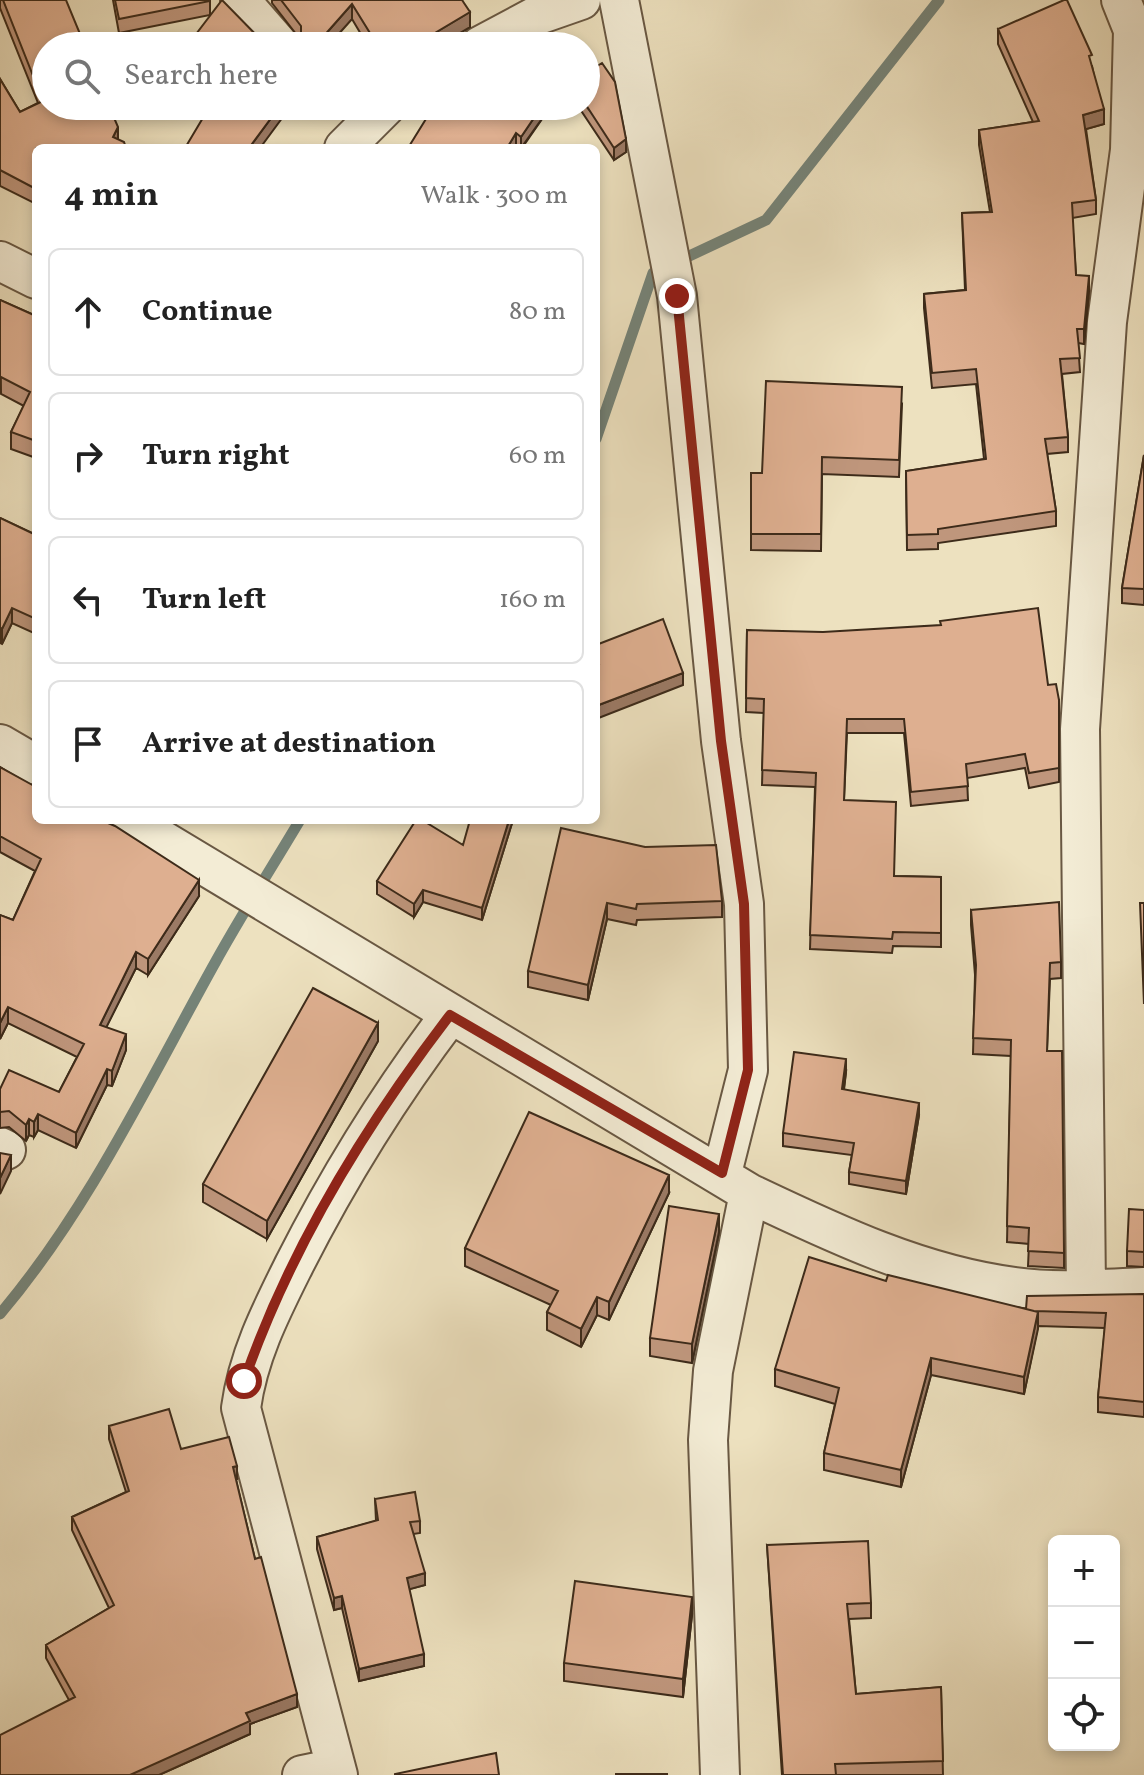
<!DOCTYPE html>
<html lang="en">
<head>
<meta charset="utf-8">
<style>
  :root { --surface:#fff; --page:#f6f6f6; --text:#222; --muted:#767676; --line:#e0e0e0 }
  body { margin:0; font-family:Vollkorn,serif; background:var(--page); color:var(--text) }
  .controls { position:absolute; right:24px; bottom:24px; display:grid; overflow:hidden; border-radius:12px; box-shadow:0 4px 12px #0003 }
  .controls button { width:72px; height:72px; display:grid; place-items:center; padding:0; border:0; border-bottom:2px solid var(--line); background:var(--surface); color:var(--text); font:40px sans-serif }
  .stop { position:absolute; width:24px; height:24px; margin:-18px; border:6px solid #8f2418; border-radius:50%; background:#fff }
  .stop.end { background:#8f2418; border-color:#fff; box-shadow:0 2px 8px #0008 }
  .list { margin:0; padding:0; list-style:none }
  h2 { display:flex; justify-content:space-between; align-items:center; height:104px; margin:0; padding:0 32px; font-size:34px }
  h2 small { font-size:26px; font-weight:400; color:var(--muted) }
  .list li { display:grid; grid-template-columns:52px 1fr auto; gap:24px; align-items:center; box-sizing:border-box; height:128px; margin:0 16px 16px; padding:0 16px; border:2px solid var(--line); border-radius:12px }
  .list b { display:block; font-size:30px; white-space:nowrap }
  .list em { font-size:26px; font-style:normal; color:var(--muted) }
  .icon { flex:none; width:44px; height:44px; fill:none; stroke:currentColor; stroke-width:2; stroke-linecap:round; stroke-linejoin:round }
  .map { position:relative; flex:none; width:1144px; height:1775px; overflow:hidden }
  .search { position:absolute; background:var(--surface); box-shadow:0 4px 12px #0003; left:32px; top:32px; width:568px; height:88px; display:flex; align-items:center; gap:20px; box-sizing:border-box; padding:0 28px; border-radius:44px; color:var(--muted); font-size:30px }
  .panel { position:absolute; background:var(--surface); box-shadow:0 4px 12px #0003; left:32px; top:144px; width:568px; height:680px; border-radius:12px }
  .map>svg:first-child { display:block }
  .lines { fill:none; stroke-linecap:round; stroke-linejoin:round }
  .stream { stroke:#758378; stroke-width:11 }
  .minor-casing { stroke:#695843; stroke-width:42 }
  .minor { stroke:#f3ecd5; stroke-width:38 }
  .wall { fill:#bf967c; stroke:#3d2b1a; stroke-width:2 }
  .shaded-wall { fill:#9b7a65; stroke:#3d2b1a; stroke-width:2 }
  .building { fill:#deaf90; stroke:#3d2b1a; stroke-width:2 }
  .route { stroke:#8f2418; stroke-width:10 }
</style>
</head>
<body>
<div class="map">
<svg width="1144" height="1775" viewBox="0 0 1144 1775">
  <rect width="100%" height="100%" fill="#ede1bf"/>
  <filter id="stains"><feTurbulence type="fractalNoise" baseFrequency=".0025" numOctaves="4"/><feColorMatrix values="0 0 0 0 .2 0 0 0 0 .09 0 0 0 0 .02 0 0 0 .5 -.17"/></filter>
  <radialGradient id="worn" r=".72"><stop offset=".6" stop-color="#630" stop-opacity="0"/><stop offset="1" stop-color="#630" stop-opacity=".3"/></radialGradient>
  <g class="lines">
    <path class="stream" d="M 596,439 L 653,273 L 766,220 L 939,0
      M 0,1314 C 89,1209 149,1081 216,961 C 242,914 272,867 300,820"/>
    <defs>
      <path id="minor" d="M 240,0 L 280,46
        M 619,0 L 677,296 L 721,741 L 744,904 L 748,1070 L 722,1173
        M 480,46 L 538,15 L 581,0
        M 344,148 L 386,106
        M 0,261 L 36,279
        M 0,744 L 36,765
        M 129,820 L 749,1193 C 833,1233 921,1275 1015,1287 C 1057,1293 1102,1289 1144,1287
        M 0,1147 L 6,1150
        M 1086,1289 L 1080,729 L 1107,322 L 1130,150 L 1133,30 L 1121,0
        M 302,1775 L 336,1768
        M 338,1775 L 241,1408 C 248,1356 271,1311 294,1265 C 339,1176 390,1094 450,1015
        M 720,1775 L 708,1440 L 713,1371 L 749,1193"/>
    </defs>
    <use href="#minor" class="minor-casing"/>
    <use href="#minor" class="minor"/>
  </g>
  <path class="wall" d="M 0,0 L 66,0 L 46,106 L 36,148 L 36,204 L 0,186 L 0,79 L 20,112 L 38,103 L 0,8 Z
    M 113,0 L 210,0 L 210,15 L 119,33 Z
    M 272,0 L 462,0 L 470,27 L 438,46 L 368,46 L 352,19 L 300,39 L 272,3 Z
    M 998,29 L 1092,66 L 1104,124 L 1086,129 L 1096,200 L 1096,214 L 1072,218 L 1076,275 L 1089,291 L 1084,344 L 1078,343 L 1080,372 L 1062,374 L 1068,437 L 1068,452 L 1047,454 L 1056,511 L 1056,526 L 938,543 L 938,549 L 907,550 L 906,471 L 984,459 L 976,384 L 932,388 L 924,308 L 924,294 L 965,290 L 962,213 L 990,212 L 979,145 L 979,130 L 1033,122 L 998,44 Z
    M 434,106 L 551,106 L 522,148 L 519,148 Z
    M 578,106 L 586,106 L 626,152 L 614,160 Z
    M 0,300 L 36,316 L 36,458 L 11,449 L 11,432 L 24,406 L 1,394 Z
    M 902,404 L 899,477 L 822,474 L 821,551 L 751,550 L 751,473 L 762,473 Z
    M 1144,455 L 1144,605 L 1122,603 L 1122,588 Z
    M 0,518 L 36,535 L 36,634 L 12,623 L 2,644 L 0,643 Z
    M 747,630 L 1048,685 L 1059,700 L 1059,782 L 1029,788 L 1025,768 L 967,778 L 968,800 L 911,806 L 904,733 L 847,733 L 844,800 L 894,876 L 941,877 L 941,947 L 893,946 L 892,953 L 810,949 L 815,787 L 762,785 L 764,713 L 746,712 Z
    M 0,767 L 199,896 L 148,975 L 136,968 L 106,1027 L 126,1050 L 112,1086 L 107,1085 L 76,1148 L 38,1130 L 34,1137 L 29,1135 L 26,1141 L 9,1127 L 0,1128 L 0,1089 L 59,1092 L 77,1057 L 8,1023 L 0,1039 L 0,915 L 13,920 L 35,871 L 0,852 Z
    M 513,820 L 482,920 L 423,902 L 414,917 L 377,894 L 377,881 L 463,845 Z
    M 645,847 L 722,901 L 722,917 L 637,920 L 636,925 L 607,919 L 588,1000 L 528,987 L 528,971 Z
    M 971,910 L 1061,962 L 1061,978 L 1050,979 L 1047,1051 L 1064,1253 L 1064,1268 L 1028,1266 L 1029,1244 L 1007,1242 L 1011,1056 L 973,1054 L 975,975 L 971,925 Z
    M 378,1041 L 267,1239 L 203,1202 L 203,1184 Z
    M 846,1072 L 844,1090 L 919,1115 L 906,1194 L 849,1184 L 849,1172 L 852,1155 L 783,1146 L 783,1133 Z
    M 669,1193 L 609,1320 L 597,1315 L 581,1347 L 547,1330 L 547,1312 L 551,1305 L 465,1266 L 465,1248 Z
    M 1144,1210 L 1144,1267 L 1127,1266 L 1127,1251 Z
    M 719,1232 L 692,1363 L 650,1356 L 650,1338 Z
    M 886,1281 L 1026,1309 L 1144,1294 L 1144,1417 L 1098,1412 L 1098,1397 L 1105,1328 L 1038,1326 L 1024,1394 L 931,1375 L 901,1487 L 824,1470 L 824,1453 L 835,1404 L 775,1386 L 775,1369 Z
    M 109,1426 L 181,1449 L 237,1479 L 236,1480 L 255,1559 L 297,1707 L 250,1724 L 250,1734 L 159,1775 L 0,1775 L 69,1700 L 46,1658 L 46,1645 L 109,1608 L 72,1530 L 72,1517 L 126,1492 L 109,1439 Z
    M 375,1499 L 420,1521 L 420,1533 L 413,1534 L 425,1585 L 409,1589 L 424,1666 L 359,1681 L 342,1608 L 334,1610 L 317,1549 L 317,1537 L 376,1521 Z
    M 767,1545 L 871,1603 L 871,1618 L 849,1619 L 856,1694 L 941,1687 L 943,1775 L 782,1775 Z
    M 692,1615 L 683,1697 L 564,1681 L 564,1663 Z"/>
  <path class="shaded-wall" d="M 352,4 L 352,19 L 328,46 L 315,46 Z
    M 470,12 L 470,27 L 438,46 L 413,46 Z
    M 280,106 L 291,106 L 260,148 L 249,148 Z
    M 542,106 L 551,106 L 521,148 L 521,137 Z
    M 1104,109 L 1104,124 L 1083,130 L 1083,115 Z
    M 118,127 L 118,142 L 113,137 Z
    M 516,133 L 516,146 L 514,148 L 507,148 Z
    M 626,139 L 626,152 L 614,160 L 614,148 Z
    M 1089,276 L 1089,291 L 1084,344 L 1084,329 Z
    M 12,608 L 12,623 L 2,644 L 2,629 Z
    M 683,673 L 683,685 L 596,719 L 596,706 Z
    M 509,820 L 513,820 L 482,920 L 482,908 Z
    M 199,880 L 199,896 L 148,975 L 148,959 Z
    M 423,890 L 423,902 L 414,917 L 414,904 Z
    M 607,903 L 607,919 L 588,1000 L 588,985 Z
    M 136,952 L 136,968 L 100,1040 L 100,1025 Z
    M 8,1007 L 8,1023 L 0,1039 L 0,1023 Z
    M 378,1023 L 378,1041 L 267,1239 L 267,1221 Z
    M 126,1034 L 126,1050 L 112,1086 L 112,1071 Z
    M 846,1059 L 846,1072 L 842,1102 L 842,1089 Z
    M 107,1069 L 107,1085 L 76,1148 L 76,1133 Z
    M 919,1103 L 919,1115 L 906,1194 L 906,1181 Z
    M 38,1114 L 38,1130 L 34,1137 L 34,1122 Z
    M 29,1119 L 29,1135 L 26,1141 L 26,1125 Z
    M 11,1155 L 11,1171 L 0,1194 L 0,1178 Z
    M 669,1175 L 669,1193 L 609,1320 L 609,1302 Z
    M 719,1214 L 719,1232 L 692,1363 L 692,1344 Z
    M 597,1297 L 597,1315 L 581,1347 L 581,1329 Z
    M 1038,1312 L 1038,1329 L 1024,1394 L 1024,1377 Z
    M 931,1358 L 931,1375 L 901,1487 L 901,1470 Z
    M 237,1466 L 237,1479 L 233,1480 L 233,1467 Z
    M 425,1573 L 425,1585 L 407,1590 L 407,1578 Z
    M 342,1596 L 342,1608 L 334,1610 L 334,1598 Z
    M 692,1597 L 692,1615 L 683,1697 L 683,1679 Z
    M 424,1654 L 424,1666 L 359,1681 L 359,1669 Z
    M 297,1694 L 297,1707 L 250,1724 L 250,1734 L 159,1775 L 130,1775 L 246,1713 Z"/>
  <path class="building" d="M 3,0 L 66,0 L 85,46 L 46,46 L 46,106 L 109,106 L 118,127 L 113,137 L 124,142 L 126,148 L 36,148 L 36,189 L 0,170 L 0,79 L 20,112 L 43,101 Z
    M 115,0 L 210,0 L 210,1 L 119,19 Z
    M 222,0 L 267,46 L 187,46 Z
    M 281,0 L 462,0 L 470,12 L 413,46 L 378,46 L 352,4 L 315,46 L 295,46 L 301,37 L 301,26 Z
    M 1064,0 L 1067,0 L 1092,55 L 1089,56 L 1104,109 L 1083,115 L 1096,200 L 1072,203 L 1076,275 L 1089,276 L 1084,329 L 1077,329 L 1080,358 L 1060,359 L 1068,437 L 1045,439 L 1056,511 L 938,529 L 938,534 L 907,535 L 906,471 L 986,459 L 976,369 L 932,373 L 924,294 L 966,290 L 962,213 L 992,212 L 979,130 L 1039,121 L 998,29 Z
    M 602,63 L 615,82 L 626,139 L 614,148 L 586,105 L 586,73 Z
    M 210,106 L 280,106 L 249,148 L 185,148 Z
    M 434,106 L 542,106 L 521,137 L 516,133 L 507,148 L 408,148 Z
    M 0,300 L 36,316 L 36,441 L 11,432 L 30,392 L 1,377 L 0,378 Z
    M 766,381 L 902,387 L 899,460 L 822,457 L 821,534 L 751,534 L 751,473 L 762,473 Z
    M 1144,455 L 1144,589 L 1122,588 Z
    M 0,518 L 36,535 L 36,619 L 12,608 L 2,629 L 0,628 Z
    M 1038,608 L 1048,685 L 1056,684 L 1059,700 L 1059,768 L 1029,773 L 1025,754 L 966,764 L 968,786 L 911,792 L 904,719 L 847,719 L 844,800 L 896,802 L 894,876 L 941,877 L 941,933 L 893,932 L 892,939 L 810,935 L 816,773 L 762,770 L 764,699 L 746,698 L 747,630 L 823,632 L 941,625 L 940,621 Z
    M 663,619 L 683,673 L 596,706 L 596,677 L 599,665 L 596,664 L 596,645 Z
    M 0,767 L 36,787 L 36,820 L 101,820 L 115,826 L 199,880 L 148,959 L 136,952 L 100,1025 L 126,1034 L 112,1071 L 107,1069 L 76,1133 L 38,1114 L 34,1122 L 29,1119 L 26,1125 L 9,1111 L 0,1112 L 0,1089 L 9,1070 L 59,1092 L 84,1044 L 8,1007 L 0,1023 L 0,915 L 13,920 L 41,859 L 0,836 Z
    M 416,820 L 422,820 L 463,845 L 470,820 L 509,820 L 482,908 L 423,890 L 414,904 L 377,881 Z
    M 561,828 L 645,847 L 716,845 L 722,901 L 637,904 L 636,909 L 607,903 L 588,985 L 528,971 Z
    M 1059,902 L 1061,962 L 1050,963 L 1047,1051 L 1062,1051 L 1064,1253 L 1028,1251 L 1029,1228 L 1007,1226 L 1011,1040 L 973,1038 L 976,965 L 971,910 Z
    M 1140,903 L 1144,903 L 1144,1004 Z
    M 313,988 L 378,1023 L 267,1221 L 203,1184 Z
    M 794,1052 L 846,1059 L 842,1089 L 919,1103 L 906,1181 L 849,1172 L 854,1143 L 783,1133 Z
    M 529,1112 L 669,1175 L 609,1302 L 597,1297 L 581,1329 L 547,1312 L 558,1291 L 465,1248 Z
    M 0,1153 L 11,1155 L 0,1178 Z
    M 669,1206 L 719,1214 L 692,1344 L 650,1338 Z
    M 1129,1209 L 1144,1210 L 1144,1252 L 1127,1251 Z
    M 809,1257 L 886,1281 L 888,1275 L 1038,1312 L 1024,1377 L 931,1358 L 901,1470 L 824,1453 L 839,1388 L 775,1369 Z
    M 1144,1294 L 1144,1402 L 1098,1397 L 1106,1313 L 1034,1311 L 1026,1309 L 1027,1296 Z
    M 169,1409 L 181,1449 L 229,1437 L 237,1466 L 233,1467 L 255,1559 L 261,1557 L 297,1694 L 246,1713 L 250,1721 L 130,1775 L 0,1775 L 0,1735 L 75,1697 L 46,1645 L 114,1605 L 72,1517 L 129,1491 L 109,1426 Z
    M 415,1492 L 420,1521 L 410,1522 L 425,1573 L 407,1578 L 424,1654 L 359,1669 L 342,1596 L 334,1598 L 317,1537 L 378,1520 L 375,1499 Z
    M 868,1541 L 871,1603 L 847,1604 L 856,1694 L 941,1687 L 943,1761 L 835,1764 L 836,1775 L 783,1775 L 767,1545 Z
    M 575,1581 L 692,1597 L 683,1679 L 564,1663 Z
    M 496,1753 L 499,1775 L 395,1775 L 395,1774 Z
    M 616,1774 L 668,1774 L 616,1775 Z"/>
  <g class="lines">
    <path class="route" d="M 244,1381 C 290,1248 365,1126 450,1015 L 722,1173 L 748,1070 L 744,904 L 721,741 L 677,296"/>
  </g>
  <rect width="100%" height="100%" filter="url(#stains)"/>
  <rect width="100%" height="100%" fill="url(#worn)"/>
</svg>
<div class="controls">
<button>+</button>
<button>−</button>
<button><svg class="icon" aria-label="locate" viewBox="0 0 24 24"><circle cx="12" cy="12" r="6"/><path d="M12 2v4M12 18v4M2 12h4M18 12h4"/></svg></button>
</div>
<div class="stop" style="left:244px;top:1381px"></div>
<div class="stop end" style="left:677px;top:296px"></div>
<div class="search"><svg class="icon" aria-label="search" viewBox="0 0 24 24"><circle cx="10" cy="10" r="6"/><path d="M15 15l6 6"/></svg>Search here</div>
<section class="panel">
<h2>4 min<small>Walk · 300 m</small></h2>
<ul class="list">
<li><svg class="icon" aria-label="ahead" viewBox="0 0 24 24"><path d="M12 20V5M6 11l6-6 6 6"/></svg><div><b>Continue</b></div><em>80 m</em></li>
<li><svg class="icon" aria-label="right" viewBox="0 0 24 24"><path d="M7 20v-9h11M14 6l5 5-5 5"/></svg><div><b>Turn right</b></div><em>60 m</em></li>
<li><svg class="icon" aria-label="left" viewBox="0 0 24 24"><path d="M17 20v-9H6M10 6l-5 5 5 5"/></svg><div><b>Turn left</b></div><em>160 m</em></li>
<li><svg class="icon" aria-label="arrive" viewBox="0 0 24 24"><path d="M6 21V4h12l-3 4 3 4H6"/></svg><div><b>Arrive at destination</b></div></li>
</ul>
</section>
</div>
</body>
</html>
